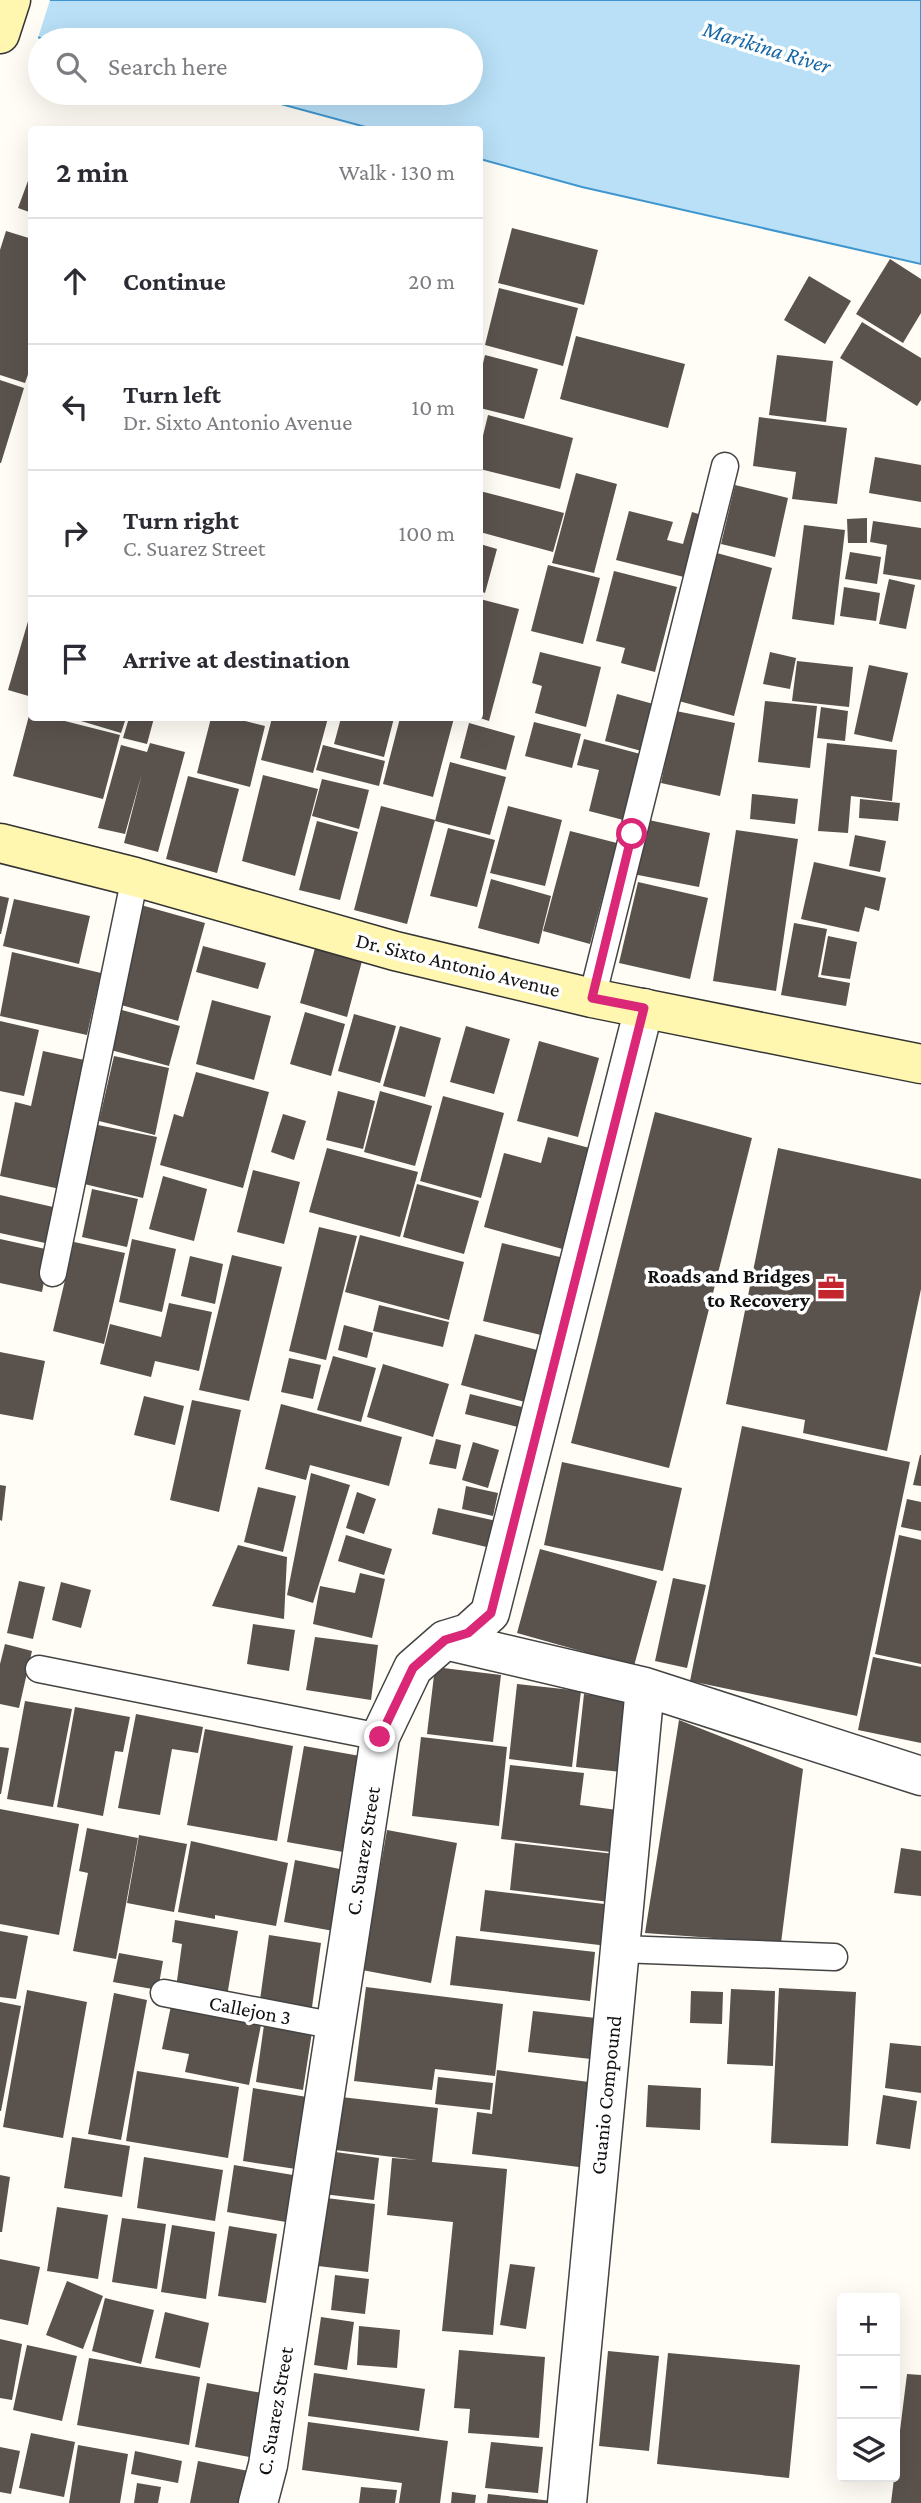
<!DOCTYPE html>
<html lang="en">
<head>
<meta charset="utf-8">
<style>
  :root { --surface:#fff; --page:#f7f7f7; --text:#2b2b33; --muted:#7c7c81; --line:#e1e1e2 }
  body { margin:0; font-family:"Crimson Pro",serif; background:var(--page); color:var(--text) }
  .controls { position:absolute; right:21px; bottom:21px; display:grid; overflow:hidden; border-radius:7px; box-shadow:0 7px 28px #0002 }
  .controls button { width:63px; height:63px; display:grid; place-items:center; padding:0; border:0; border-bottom:2px solid var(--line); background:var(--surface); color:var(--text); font:35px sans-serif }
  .stop { position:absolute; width:21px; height:21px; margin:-16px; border:5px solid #db2777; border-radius:50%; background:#fff }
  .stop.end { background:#db2777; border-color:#fff; box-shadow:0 2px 7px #0008 }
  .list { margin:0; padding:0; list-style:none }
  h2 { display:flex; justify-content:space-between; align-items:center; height:91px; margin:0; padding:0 28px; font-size:30px }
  h2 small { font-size:23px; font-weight:400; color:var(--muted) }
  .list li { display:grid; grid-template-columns:46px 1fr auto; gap:21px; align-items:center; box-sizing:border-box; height:126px; padding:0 28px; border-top:2px solid var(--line) }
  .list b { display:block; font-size:26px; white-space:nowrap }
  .list p { margin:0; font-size:23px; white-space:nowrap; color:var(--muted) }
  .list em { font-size:23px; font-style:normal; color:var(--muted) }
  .icon { flex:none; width:38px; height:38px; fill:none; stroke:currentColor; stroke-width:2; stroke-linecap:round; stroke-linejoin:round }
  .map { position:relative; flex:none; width:921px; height:2503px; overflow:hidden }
  .search { position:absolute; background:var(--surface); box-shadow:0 7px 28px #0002; left:28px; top:28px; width:455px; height:77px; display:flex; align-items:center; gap:18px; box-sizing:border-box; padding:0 24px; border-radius:38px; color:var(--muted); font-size:26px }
  .panel { position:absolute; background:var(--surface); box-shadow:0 7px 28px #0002; left:28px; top:126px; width:455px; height:595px; border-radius:7px }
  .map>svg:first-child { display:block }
  .water { fill:#b9e0f7; stroke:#3f96cf; stroke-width:2 }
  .pier { fill:#fffdf5 }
  .building { fill:#5a524d }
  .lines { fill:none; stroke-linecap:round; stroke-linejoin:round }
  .service-casing { stroke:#444; stroke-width:29 }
  .minor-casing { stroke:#444; stroke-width:41 }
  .secondary-casing { stroke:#333; stroke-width:41 }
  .service { stroke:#fff; stroke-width:26 }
  .minor { stroke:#fff; stroke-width:38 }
  .secondary { stroke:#fff6b0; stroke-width:38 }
  .route { stroke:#db2777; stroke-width:9 }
  .labels { text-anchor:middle; stroke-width:7; stroke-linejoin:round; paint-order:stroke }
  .street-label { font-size:21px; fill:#111; stroke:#fff }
  .poi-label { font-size:21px; font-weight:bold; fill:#111; stroke:#fff; text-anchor:end }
  .water-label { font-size:23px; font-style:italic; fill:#1768a6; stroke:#fff }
</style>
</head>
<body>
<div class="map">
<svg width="921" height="2503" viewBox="0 0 921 2503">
  <rect width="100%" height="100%" fill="#fffdf5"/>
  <path class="water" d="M 0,0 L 921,0 L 921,264 L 582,187 L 480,159 L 480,130 L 373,129 L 240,93 L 471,93 L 471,40 L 48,40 L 0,27 Z"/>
  <path class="pier" d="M 0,0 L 50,0 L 37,41 L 0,31 Z"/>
  <path class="building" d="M 32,170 L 32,213 L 18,208 Z
    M 512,228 L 598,250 L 584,305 L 498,283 Z
    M 6,231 L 32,239 L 32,363 L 25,383 L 0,375 L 0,250 Z
    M 890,259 L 921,279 L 921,313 L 903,343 L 856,314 Z
    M 809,276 L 851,301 L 825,344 L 784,320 Z
    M 499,288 L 578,308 L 563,366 L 485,345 Z
    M 862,322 L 921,358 L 921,400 L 917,406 L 840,358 Z
    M 576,336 L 685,364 L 668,428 L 560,399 Z
    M 485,355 L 538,369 L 524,419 L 480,408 L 480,376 Z
    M 777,355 L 833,361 L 826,422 L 769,415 Z
    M 0,380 L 24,388 L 1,463 L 0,463 Z
    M 488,415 L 573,438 L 560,489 L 480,469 L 480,448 Z
    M 759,417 L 847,428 L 837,504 L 792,499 L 796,472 L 753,466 Z
    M 875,457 L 921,465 L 921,502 L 869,493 Z
    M 576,473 L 617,484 L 594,573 L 552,563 Z
    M 735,485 L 788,498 L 775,557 L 721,544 Z
    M 480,491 L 564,513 L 553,552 L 480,532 Z
    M 629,511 L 673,522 L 667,540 L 683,544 L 692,512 L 705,516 L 688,578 L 616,560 Z
    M 867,518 L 867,543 L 848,543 L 847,519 Z
    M 873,521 L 921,528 L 921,580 L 883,574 L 887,545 L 870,542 Z
    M 804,525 L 845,530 L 834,625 L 792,619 Z
    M 480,544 L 497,549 L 485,593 L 480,591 Z
    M 713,552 L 772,568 L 734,716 L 675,700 Z
    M 850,552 L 881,557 L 877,584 L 845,579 Z
    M 548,565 L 600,578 L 583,644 L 531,631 Z
    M 614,571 L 677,587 L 655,672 L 621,663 L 625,648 L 596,641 Z
    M 889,579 L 915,585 L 906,629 L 879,624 Z
    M 844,587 L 880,593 L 876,621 L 840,616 Z
    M 480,599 L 519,609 L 489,721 L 480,718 Z
    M 31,611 L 32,611 L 32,697 L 8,690 Z
    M 540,652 L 601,667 L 586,727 L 535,713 L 542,686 L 532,683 Z
    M 770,652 L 796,658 L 790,689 L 763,684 Z
    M 797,661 L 853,667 L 849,707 L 792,701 Z
    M 869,665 L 908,673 L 892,742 L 854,734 Z
    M 617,694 L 657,705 L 645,752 L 605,741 Z
    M 765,701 L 817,706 L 810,768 L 758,762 Z
    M 821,707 L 848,711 L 845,741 L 817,738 Z
    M 31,708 L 32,718 L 53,718 L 120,735 L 103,799 L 13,776 Z
    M 676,711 L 735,723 L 720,796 L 661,783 Z
    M 71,718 L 126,718 L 121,733 Z
    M 129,718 L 154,718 L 147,744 L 123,738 Z
    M 211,718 L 233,718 L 265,726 L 250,787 L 197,773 Z
    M 272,718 L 328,718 L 313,773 L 261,760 Z
    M 341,718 L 394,718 L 384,757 L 334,744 Z
    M 400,718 L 454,718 L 433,797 L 383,784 Z
    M 534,722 L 581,734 L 572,768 L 525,756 Z
    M 469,723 L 515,736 L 506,770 L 460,758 Z
    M 584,739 L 648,756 L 631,822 L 589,811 L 599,770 L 577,765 Z
    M 150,743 L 185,752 L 158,852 L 124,843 L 142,773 L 125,834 L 98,828 L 121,745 L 147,752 Z
    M 827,743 L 897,750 L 892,801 L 851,796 L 848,833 L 818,831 Z
    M 323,745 L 385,761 L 379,786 L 316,770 Z
    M 450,762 L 506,777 L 490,835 L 435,821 Z
    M 263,775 L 318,789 L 295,876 L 242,861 Z
    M 188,776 L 239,789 L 217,873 L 166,859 Z
    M 322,779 L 369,790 L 359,829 L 312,816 Z
    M 752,794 L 798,799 L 795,824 L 750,819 Z
    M 860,799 L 900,803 L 898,821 L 859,818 Z
    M 381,806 L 435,820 L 407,924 L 354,910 Z
    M 508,806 L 562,820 L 545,886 L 490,873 Z
    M 644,819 L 710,833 L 699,887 L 633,874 Z
    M 317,821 L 358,832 L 340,900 L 299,890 Z
    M 448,828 L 495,840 L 477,907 L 430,896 Z
    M 736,830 L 798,839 L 776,991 L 713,981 Z
    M 570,831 L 617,843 L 590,944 L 543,931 Z
    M 855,835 L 886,841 L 880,872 L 849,866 Z
    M 814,862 L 886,878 L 879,911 L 865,907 L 859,932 L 801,919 Z
    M 491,879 L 551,896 L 539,944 L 478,928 Z
    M 638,882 L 708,898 L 690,979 L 619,963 Z
    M 0,896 L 9,898 L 1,934 L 0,934 Z
    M 14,899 L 90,916 L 79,964 L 3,946 Z
    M 141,905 L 205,923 L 178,1021 L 114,1003 Z
    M 794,923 L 827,929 L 818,977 L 850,983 L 846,1006 L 781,995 Z
    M 828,936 L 857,942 L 850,979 L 821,975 Z
    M 203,946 L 266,963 L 258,989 L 196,972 Z
    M 315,948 L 362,961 L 347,1017 L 300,1003 Z
    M 12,952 L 101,973 L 87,1035 L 0,1016 Z
    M 212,1000 L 271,1016 L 254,1080 L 196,1064 Z
    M 122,1010 L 180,1026 L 169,1066 L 111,1050 Z
    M 305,1012 L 345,1024 L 331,1076 L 290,1064 Z
    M 354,1014 L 396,1026 L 380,1083 L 338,1071 Z
    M 0,1021 L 39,1030 L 24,1096 L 0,1091 Z
    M 400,1026 L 441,1038 L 425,1097 L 383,1086 Z
    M 466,1026 L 510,1039 L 494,1094 L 450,1082 Z
    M 539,1041 L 599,1058 L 578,1137 L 517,1121 Z
    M 43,1051 L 89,1061 L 60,1189 L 0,1176 L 15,1102 L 31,1106 Z
    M 114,1056 L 169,1068 L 155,1135 L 99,1121 Z
    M 196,1072 L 269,1092 L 243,1188 L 160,1165 L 174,1114 L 183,1117 Z
    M 338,1091 L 375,1101 L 363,1149 L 326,1140 Z
    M 380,1091 L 432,1106 L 415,1166 L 364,1152 Z
    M 443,1096 L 504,1113 L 481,1198 L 420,1181 Z
    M 655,1112 L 752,1138 L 669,1468 L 571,1443 Z
    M 283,1114 L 306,1121 L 294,1160 L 271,1152 Z
    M 93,1124 L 157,1137 L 143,1198 L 80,1183 Z
    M 548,1137 L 601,1151 L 573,1252 L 484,1227 L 504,1153 L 541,1163 Z
    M 327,1148 L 418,1172 L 400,1237 L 309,1212 Z
    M 778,1148 L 921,1179 L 921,1289 L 887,1451 L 803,1433 L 805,1420 L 726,1404 Z
    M 253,1170 L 300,1182 L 284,1244 L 237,1232 Z
    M 163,1176 L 207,1189 L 194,1241 L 149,1229 Z
    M 417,1184 L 479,1201 L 464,1254 L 403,1237 Z
    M 92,1189 L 138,1199 L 127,1247 L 82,1237 Z
    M 0,1195 L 62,1209 L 54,1245 L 0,1233 Z
    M 319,1227 L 357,1236 L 326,1360 L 289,1351 Z
    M 360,1235 L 464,1262 L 449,1320 L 345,1292 Z
    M 0,1239 L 50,1250 L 42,1292 L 0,1283 Z
    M 132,1239 L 176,1249 L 162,1312 L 119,1302 Z
    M 74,1242 L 125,1253 L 104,1344 L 53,1331 Z
    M 502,1243 L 564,1258 L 545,1336 L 483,1321 Z
    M 232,1255 L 282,1267 L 249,1401 L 199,1390 Z
    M 190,1256 L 223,1264 L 215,1304 L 181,1296 Z
    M 169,1303 L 212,1312 L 199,1371 L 155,1361 L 151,1377 L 100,1364 L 110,1324 L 161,1337 Z
    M 379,1305 L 449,1322 L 443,1347 L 373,1331 Z
    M 344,1325 L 373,1333 L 367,1358 L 338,1350 Z
    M 475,1334 L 549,1353 L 536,1405 L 461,1385 Z
    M 0,1352 L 45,1361 L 33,1420 L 0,1414 Z
    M 333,1356 L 376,1368 L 361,1422 L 317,1410 Z
    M 289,1358 L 321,1365 L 313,1399 L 281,1392 Z
    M 383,1364 L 449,1384 L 433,1437 L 367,1417 Z
    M 470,1394 L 530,1409 L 526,1429 L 465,1414 Z
    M 144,1396 L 184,1406 L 175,1445 L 134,1435 Z
    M 192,1400 L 241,1410 L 219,1512 L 170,1500 Z
    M 281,1404 L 402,1437 L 389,1486 L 310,1465 L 306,1480 L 265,1469 Z
    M 742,1426 L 910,1462 L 857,1716 L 690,1681 Z
    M 436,1439 L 461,1445 L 456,1469 L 429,1464 Z
    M 473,1442 L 499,1450 L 488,1488 L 462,1480 Z
    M 920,1455 L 921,1455 L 921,1486 L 913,1485 Z
    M 562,1462 L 682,1488 L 663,1571 L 544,1545 Z
    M 311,1473 L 350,1485 L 313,1603 L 287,1595 Z
    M 0,1485 L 6,1486 L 2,1521 L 0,1520 Z
    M 466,1486 L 498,1493 L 493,1516 L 462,1509 Z
    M 258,1487 L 296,1496 L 283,1552 L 244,1542 Z
    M 357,1492 L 376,1499 L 364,1534 L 346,1528 Z
    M 907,1499 L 921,1502 L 921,1531 L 901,1527 Z
    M 438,1508 L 501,1522 L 495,1549 L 432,1534 Z
    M 346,1535 L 392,1549 L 384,1575 L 338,1561 Z
    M 899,1535 L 921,1540 L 921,1664 L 875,1654 Z
    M 238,1545 L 287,1557 L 284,1619 L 212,1606 Z
    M 540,1549 L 657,1581 L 634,1666 L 517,1633 Z
    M 360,1573 L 385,1579 L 372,1638 L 313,1624 L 320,1586 L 355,1593 Z
    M 673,1578 L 706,1585 L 687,1668 L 655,1661 Z
    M 19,1581 L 45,1587 L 33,1639 L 7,1633 Z
    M 61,1582 L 91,1590 L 81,1628 L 52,1620 Z
    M 253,1624 L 295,1630 L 289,1671 L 247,1664 Z
    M 315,1637 L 378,1645 L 371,1700 L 306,1690 Z
    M 5,1644 L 32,1651 L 19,1708 L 0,1704 L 0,1664 Z
    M 873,1657 L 921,1667 L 921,1743 L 858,1730 Z
    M 435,1667 L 501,1675 L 493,1742 L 427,1734 Z
    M 517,1684 L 581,1691 L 572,1767 L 509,1759 Z
    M 584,1694 L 630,1700 L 621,1772 L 576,1767 Z
    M 25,1701 L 72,1709 L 53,1807 L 7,1799 Z
    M 75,1707 L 130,1717 L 123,1752 L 115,1751 L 103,1816 L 57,1807 Z
    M 136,1714 L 203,1727 L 198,1753 L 172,1749 L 160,1815 L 118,1808 Z
    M 679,1720 L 803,1769 L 781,1943 L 645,1933 Z
    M 205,1729 L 293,1746 L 277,1841 L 187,1825 Z
    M 421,1737 L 507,1747 L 499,1826 L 412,1816 Z
    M 304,1746 L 360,1756 L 343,1852 L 287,1842 Z
    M 0,1747 L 9,1748 L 1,1794 L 0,1794 Z
    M 510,1765 L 584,1773 L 580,1805 L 617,1810 L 611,1852 L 501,1839 Z
    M 0,1809 L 79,1824 L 59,1935 L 0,1924 Z
    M 87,1828 L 138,1838 L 116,1959 L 73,1951 L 88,1873 L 79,1871 Z
    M 387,1830 L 457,1843 L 431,1983 L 362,1970 Z
    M 139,1835 L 187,1844 L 174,1912 L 127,1903 Z
    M 191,1841 L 288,1863 L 276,1926 L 215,1915 L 215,1919 L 178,1912 Z
    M 515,1843 L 615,1854 L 609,1902 L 510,1890 Z
    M 901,1848 L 921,1851 L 921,1896 L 894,1893 Z
    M 295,1860 L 350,1871 L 339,1932 L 284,1922 Z
    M 485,1890 L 613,1905 L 608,1946 L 480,1931 Z
    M 175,1920 L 238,1931 L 227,1996 L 176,1988 L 182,1944 L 172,1942 Z
    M 0,1931 L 28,1936 L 16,1999 L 0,1997 Z
    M 269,1935 L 321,1943 L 311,2014 L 259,2007 Z
    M 456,1936 L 595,1952 L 590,2001 L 450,1985 Z
    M 119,1953 L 163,1961 L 158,1990 L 113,1982 Z
    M 366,1987 L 503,2004 L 495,2076 L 435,2069 L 432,2090 L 354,2081 Z
    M 779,1988 L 856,1992 L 848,2146 L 771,2143 Z
    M 731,1989 L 775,1991 L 773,2066 L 727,2064 Z
    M 27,1990 L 87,2002 L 63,2138 L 3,2127 Z
    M 691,1991 L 723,1992 L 722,2024 L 690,2023 Z
    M 114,1993 L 147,2000 L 121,2140 L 88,2134 Z
    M 172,2001 L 262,2020 L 249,2085 L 185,2072 L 189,2054 L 162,2049 Z
    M 0,2002 L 21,2006 L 1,2111 L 0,2111 Z
    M 533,2011 L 596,2018 L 591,2059 L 528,2052 Z
    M 264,2025 L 312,2032 L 303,2090 L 256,2082 Z
    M 890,2043 L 921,2046 L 921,2093 L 885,2088 Z
    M 497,2070 L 589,2082 L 579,2167 L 472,2154 L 477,2112 L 492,2114 Z
    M 137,2071 L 239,2087 L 228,2158 L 126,2141 Z
    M 438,2077 L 493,2083 L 490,2110 L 435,2104 Z
    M 648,2085 L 701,2088 L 700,2130 L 646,2127 Z
    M 253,2088 L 307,2097 L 296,2169 L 243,2161 Z
    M 883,2095 L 917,2101 L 910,2149 L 876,2144 Z
    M 341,2097 L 438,2108 L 432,2162 L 507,2169 L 493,2335 L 442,2331 L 453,2222 L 387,2215 L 392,2158 L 418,2160 L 335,2150 Z
    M 72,2137 L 130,2146 L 122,2197 L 64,2188 Z
    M 328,2151 L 379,2158 L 374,2200 L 323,2194 Z
    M 144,2157 L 223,2170 L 215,2221 L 137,2208 Z
    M 234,2165 L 293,2175 L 286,2222 L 227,2212 Z
    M 0,2175 L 10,2177 L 2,2232 L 0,2232 Z
    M 326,2198 L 375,2204 L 368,2272 L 318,2266 Z
    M 57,2207 L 108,2215 L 98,2279 L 47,2271 Z
    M 122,2218 L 166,2224 L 157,2289 L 112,2282 Z
    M 172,2225 L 215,2232 L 206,2299 L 161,2292 Z
    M 229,2226 L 277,2234 L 266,2303 L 218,2296 Z
    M 0,2259 L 40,2267 L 28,2325 L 0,2319 Z
    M 510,2264 L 535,2267 L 526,2329 L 500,2325 Z
    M 335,2275 L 369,2279 L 365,2314 L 331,2310 Z
    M 67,2281 L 103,2296 L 83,2349 L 46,2335 Z
    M 105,2298 L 154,2310 L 141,2364 L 92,2351 Z
    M 165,2312 L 209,2323 L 200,2368 L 155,2358 Z
    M 321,2317 L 354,2322 L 347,2370 L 314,2365 Z
    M 359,2326 L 400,2330 L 397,2368 L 357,2365 Z
    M 0,2339 L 22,2344 L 12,2400 L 0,2398 Z
    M 27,2345 L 77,2356 L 62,2421 L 13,2410 Z
    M 459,2350 L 545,2357 L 539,2438 L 468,2433 L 470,2409 L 454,2408 Z
    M 608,2351 L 659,2356 L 649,2451 L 599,2446 Z
    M 668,2353 L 800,2365 L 789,2478 L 657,2464 Z
    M 89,2358 L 200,2377 L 189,2445 L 77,2425 Z
    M 314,2373 L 425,2389 L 419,2431 L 308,2416 Z
    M 907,2374 L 921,2375 L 921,2503 L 891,2503 Z
    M 207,2383 L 267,2394 L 255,2458 L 195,2447 Z
    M 308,2422 L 448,2441 L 440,2503 L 399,2503 L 402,2483 L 302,2470 Z
    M 31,2433 L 75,2442 L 64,2497 L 19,2488 Z
    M 491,2442 L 543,2447 L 538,2493 L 485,2488 Z
    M 78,2445 L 128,2454 L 120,2503 L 69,2503 Z
    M 0,2447 L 20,2451 L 11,2494 L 0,2492 Z
    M 135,2451 L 182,2461 L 178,2483 L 131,2474 Z
    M 198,2461 L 258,2473 L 252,2503 L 190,2503 Z
    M 137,2483 L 161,2487 L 158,2503 L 134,2503 Z
    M 361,2487 L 397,2490 L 395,2503 L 359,2503 Z
    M 452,2492 L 476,2495 L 475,2503 L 451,2503 Z
    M 488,2494 L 553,2501 L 553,2503 L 487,2503 Z"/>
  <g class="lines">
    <defs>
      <path id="service" d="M 592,998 L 725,466
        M 53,1273 L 135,877
        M 39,1669 L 380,1737
        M 620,1949 L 834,1957
        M 164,1993 L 336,2026"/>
      <path id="minor" d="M 445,1640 L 645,1687 L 921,1776
        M 258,2503 L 268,2465 L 380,1737 L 413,1668 L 445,1640 L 468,1633 L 490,1613 L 644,1008
        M 567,2503 L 645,1687"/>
      <path id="secondary" d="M 0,34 L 11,0
        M 0,843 L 135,877 L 395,951 L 592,998 L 921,1064"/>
    </defs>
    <use href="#service" class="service-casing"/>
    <use href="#minor" class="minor-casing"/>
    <use href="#secondary" class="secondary-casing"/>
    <use href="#service" class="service"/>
    <use href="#minor" class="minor"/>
    <use href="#secondary" class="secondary"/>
  </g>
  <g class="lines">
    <path class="route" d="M 380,1737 L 413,1668 L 445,1640 L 468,1633 L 491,1613 L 644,1008 L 592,998 L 632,834"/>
  </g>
  <defs>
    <symbol id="office-bare" viewBox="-9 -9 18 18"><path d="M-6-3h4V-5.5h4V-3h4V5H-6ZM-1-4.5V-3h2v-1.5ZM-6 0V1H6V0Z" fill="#c4262e" stroke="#fff" stroke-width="2.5" paint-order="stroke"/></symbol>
  </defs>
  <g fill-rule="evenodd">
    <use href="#office-bare" x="812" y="1269" width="38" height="38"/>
  </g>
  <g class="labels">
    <g class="street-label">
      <text transform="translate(458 965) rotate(14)" y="7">Dr. Sixto Antonio Avenue</text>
      <text transform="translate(363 1851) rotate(-81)" y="7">C. Suarez Street</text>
      <text transform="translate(250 2010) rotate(11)" y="7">Callejon 3</text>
      <text transform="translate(606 2095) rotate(-84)" y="7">Guanio Compound</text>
      <text transform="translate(275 2411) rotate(-80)" y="7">C. Suarez Street</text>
    </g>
    <g class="poi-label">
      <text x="810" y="1283">Roads and Bridges<tspan x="810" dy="24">to Recovery</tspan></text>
    </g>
    <g class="water-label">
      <text transform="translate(767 47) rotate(17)" y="8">Marikina River</text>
    </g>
  </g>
</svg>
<div class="controls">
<button>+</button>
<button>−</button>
<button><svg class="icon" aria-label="layers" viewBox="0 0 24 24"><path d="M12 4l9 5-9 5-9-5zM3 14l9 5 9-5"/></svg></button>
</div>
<div class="stop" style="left:632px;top:834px"></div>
<div class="stop end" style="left:380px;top:1737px"></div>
<div class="search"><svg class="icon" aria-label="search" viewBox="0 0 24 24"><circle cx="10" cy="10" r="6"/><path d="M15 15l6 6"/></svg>Search here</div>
<section class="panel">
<h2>2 min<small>Walk · 130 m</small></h2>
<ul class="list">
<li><svg class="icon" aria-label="ahead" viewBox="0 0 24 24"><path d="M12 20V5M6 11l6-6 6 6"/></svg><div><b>Continue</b></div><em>20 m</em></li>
<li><svg class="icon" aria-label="left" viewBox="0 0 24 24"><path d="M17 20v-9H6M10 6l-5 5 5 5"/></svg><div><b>Turn left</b><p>Dr. Sixto Antonio Avenue</p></div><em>10 m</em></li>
<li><svg class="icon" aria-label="right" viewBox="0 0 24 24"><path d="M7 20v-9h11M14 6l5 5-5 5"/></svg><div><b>Turn right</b><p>C. Suarez Street</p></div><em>100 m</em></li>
<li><svg class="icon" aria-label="arrive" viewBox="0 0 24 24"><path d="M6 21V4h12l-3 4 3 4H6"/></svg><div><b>Arrive at destination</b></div></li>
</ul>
</section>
</div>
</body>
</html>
